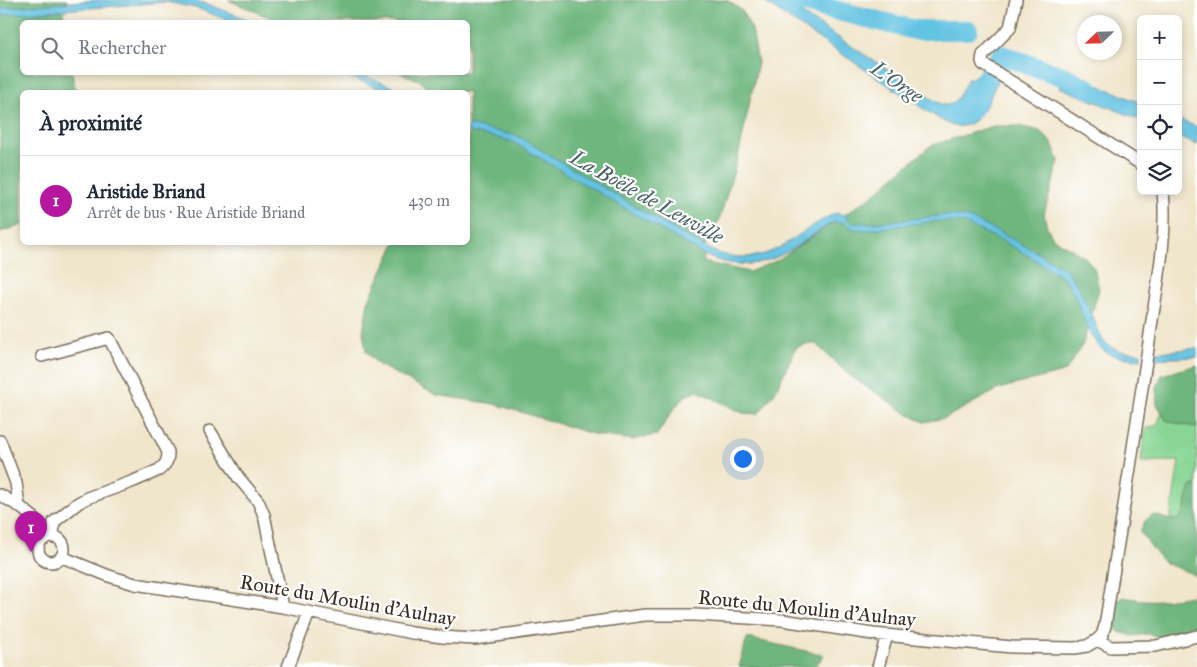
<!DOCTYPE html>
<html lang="fr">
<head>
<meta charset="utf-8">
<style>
  :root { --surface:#fff; --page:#f6f6f7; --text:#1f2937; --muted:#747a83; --line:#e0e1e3; --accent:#b5179e }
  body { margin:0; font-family:"IM FELL Great Primer",serif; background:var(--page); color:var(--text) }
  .controls { position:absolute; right:15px; top:15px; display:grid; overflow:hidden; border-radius:8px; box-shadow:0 2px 8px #0003 }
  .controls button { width:45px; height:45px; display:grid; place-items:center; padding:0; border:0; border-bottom:1px solid var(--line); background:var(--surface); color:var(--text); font:25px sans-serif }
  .compass { position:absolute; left:1077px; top:15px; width:45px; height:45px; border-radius:50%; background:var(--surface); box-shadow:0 2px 8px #0003; rotate:247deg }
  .you { position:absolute; left:742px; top:458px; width:18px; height:18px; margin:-12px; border:4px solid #fff; border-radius:50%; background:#1a73e8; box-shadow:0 0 0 8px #1a73e833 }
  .badge { display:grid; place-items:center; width:32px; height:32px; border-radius:50%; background:var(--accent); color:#fff; font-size:16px; font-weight:700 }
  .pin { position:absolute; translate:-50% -41px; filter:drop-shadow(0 1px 2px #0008) }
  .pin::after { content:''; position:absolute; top:26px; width:18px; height:15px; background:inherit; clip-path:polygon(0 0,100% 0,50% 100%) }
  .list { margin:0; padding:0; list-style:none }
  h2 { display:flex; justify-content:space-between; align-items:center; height:65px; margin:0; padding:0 20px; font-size:21px }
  h2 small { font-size:16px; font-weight:400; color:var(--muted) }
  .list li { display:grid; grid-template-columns:32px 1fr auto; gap:15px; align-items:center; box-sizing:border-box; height:90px; padding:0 20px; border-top:1px solid var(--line) }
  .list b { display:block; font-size:19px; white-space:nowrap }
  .list p { margin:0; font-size:16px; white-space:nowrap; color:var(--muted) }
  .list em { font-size:16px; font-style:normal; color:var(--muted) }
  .icon { flex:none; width:28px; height:28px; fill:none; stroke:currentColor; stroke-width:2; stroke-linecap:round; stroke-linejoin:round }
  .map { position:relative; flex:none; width:1197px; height:667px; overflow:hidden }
  .search { position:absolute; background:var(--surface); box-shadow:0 2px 8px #0003; left:20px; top:20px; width:450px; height:55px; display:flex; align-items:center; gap:12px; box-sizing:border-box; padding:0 18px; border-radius:8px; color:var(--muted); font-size:19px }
  .panel { position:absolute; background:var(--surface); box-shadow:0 2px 8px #0003; left:20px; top:90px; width:450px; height:155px; border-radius:8px }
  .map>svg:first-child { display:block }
  .green { fill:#88d594; stroke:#628059 }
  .forest { fill:#6eb67e; stroke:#54704e }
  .water { fill:#64c3e2; stroke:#507680 }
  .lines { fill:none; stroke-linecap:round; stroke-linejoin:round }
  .stream { stroke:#64c3e2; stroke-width:3 }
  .river { stroke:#64c3e2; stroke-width:20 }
  .minor-casing { stroke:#7a6c5b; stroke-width:14 }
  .minor { stroke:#fff; stroke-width:11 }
  .labels { text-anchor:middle; stroke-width:4.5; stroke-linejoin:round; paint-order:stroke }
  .street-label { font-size:20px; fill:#3b2a1e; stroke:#fff }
  .water-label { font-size:21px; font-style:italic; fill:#496063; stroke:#fff }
</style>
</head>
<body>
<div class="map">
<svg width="1197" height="667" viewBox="0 0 1197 667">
  <rect width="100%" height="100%" fill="#fff"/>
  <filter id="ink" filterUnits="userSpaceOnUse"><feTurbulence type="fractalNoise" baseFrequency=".02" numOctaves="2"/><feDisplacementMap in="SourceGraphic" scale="10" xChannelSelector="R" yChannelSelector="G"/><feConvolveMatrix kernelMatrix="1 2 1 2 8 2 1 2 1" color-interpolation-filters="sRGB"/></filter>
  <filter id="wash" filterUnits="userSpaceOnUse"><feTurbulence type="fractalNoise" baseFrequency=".0096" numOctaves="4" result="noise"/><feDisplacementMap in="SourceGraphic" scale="20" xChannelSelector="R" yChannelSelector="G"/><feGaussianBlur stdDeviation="1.12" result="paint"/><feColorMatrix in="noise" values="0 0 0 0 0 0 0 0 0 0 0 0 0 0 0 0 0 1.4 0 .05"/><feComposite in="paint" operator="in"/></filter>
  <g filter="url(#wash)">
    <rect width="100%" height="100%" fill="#f0e6cc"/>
    <path class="green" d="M 1162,412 L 1166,420 L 1184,425 L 1197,427 L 1197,484 L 1191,487 L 1184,511 L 1179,519 L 1170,521 L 1179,461 L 1141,462 L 1145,429 L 1157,425 Z"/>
    <path class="forest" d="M 0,0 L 67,0 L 61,22 L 22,22 L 22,72 L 72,73 L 76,92 L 22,92 L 22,225 L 0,232 Z
      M 228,0 L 727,0 L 741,10 L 752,29 L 758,63 L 739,153 L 719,221 L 707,236 L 703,262 L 749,272 L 778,260 L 872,196 L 930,146 L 993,126 L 1019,126 L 1040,131 L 1052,143 L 1059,161 L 1044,214 L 1047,227 L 1053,238 L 1086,258 L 1094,268 L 1099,289 L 1083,344 L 1066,371 L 999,389 L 945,418 L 924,422 L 908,414 L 849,375 L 816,344 L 805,344 L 796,348 L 775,392 L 758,414 L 743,413 L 698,391 L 685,396 L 673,410 L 657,435 L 632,440 L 596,435 L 494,404 L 436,395 L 377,364 L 366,351 L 363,332 L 368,302 L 395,243 L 468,242 L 468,92 L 430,92 L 419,80 L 400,73 L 468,72 L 468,22 L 281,22 Z
      M 1197,365 L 1197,427 L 1184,425 L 1166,420 L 1157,404 L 1156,387 L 1162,375 Z
      M 1197,484 L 1197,576 L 1163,562 L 1140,532 L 1145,521 L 1152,515 C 1163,516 1167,522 1179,519 L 1184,511 L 1191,487 Z
      M 1197,595 L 1197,626 L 1190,626 L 1174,638 L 1162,638 L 1149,634 L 1132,636 L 1119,632 L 1110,622 L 1113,603 L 1123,597 C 1151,603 1170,600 1197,595 Z
      M 747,638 L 824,655 L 815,667 L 739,667 Z"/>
    <path class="water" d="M 98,0 L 191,0 L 207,4 L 255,22 L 233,22 L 196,8 L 166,2 L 0,15 L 0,8 Z
      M 761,0 L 790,0 L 801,13 L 935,101 C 939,103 944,106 948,105 C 957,104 964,86 968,78 L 969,80 L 985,69 L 999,78 C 989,97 981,130 954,126 C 946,124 937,117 930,113 Z
      M 340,73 L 357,73 L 406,92 L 388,92 Z
      M 1069,73 L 1141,103 L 1141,120 L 1059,87 Z
      M 1178,119 L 1197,127 L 1197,145 L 1178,137 Z
      M 468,125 L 518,136 L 673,229 L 717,253 C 773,269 789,235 834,214 L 838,213 L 850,217 L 841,223 L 835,221 C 788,250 762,280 704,255 L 511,141 L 468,132 Z
      M 947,215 L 969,218 L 989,227 L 1035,251 L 1067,270 L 1080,289 L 1103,341 L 1111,347 L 1121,351 L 1141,353 L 1141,359 C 1132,358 1122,358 1113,355 C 1085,348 1082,296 1063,277 L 1003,241 L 963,223 L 938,221 L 865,230 L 848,228 L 856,223 L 872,223 Z
      M 1197,348 L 1197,357 L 1149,359 L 1150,353 Z"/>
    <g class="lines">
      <path class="stream" d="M 842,219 L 854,226"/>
      <path class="river" d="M 785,0 L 806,3 L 915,30 L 968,30
        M 980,87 L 1001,55 L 1065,77 L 1089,89"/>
    </g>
  </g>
  <g filter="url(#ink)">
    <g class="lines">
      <defs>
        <path id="minor" d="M 1016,0 L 1010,28 L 983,55 L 982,61 L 983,64 L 1141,164
          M 42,356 L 109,338 L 168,452 C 168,461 166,464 159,470 L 134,481 L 87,498 L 78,503 L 54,522 L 53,537
          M 210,431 L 238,477 L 258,501 L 264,515 L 283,607
          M 0,441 L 16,483 L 19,506
          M 0,495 L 19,506 L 33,517 L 44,539
          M38 549a13 13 0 1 1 26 0a13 13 0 1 1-26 0Z
          M 62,557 L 109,576 L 135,584 L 283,607 L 412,633 L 442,637 L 474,639 L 645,615 L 695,615 L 782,620 L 873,634 L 1012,647 L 1075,648 L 1087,646 L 1097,640 L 1102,635 L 1105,626 C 1120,531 1135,437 1149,342 C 1155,293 1168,241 1163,191
          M 1097,640 L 1111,647 L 1156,646 L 1197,636
          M 288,667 L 309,613
          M 878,667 L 887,635"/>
      </defs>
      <use href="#minor" class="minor-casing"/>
      <use href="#minor" class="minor"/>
    </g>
  </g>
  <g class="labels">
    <g class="street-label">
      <text transform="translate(348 600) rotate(10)" y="7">Route du Moulin d'Aulnay</text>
      <text transform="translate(807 608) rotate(6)" y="7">Route du Moulin d'Aulnay</text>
    </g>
    <g class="water-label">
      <text transform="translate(897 82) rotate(34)" y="7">L'Orge</text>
      <text transform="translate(647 197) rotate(29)" y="7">La Boële de Leuville</text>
    </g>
  </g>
</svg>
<div class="controls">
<button>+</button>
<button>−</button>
<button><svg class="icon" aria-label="locate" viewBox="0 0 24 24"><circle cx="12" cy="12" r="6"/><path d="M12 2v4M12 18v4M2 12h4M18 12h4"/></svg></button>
<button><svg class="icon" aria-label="layers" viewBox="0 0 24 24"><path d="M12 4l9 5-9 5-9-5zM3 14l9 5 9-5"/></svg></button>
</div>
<svg class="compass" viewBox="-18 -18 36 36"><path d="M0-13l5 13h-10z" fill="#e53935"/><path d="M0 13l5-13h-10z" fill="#747a83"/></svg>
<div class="you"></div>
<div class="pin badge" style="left:31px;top:552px">1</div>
<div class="search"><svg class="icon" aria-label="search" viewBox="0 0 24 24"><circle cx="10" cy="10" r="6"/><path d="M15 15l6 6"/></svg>Rechercher</div>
<section class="panel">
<h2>À proximité<small></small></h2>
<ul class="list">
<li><span class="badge">1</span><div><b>Aristide Briand</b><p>Arrêt de bus · Rue Aristide Briand</p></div><em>430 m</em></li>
</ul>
</section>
</div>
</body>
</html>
